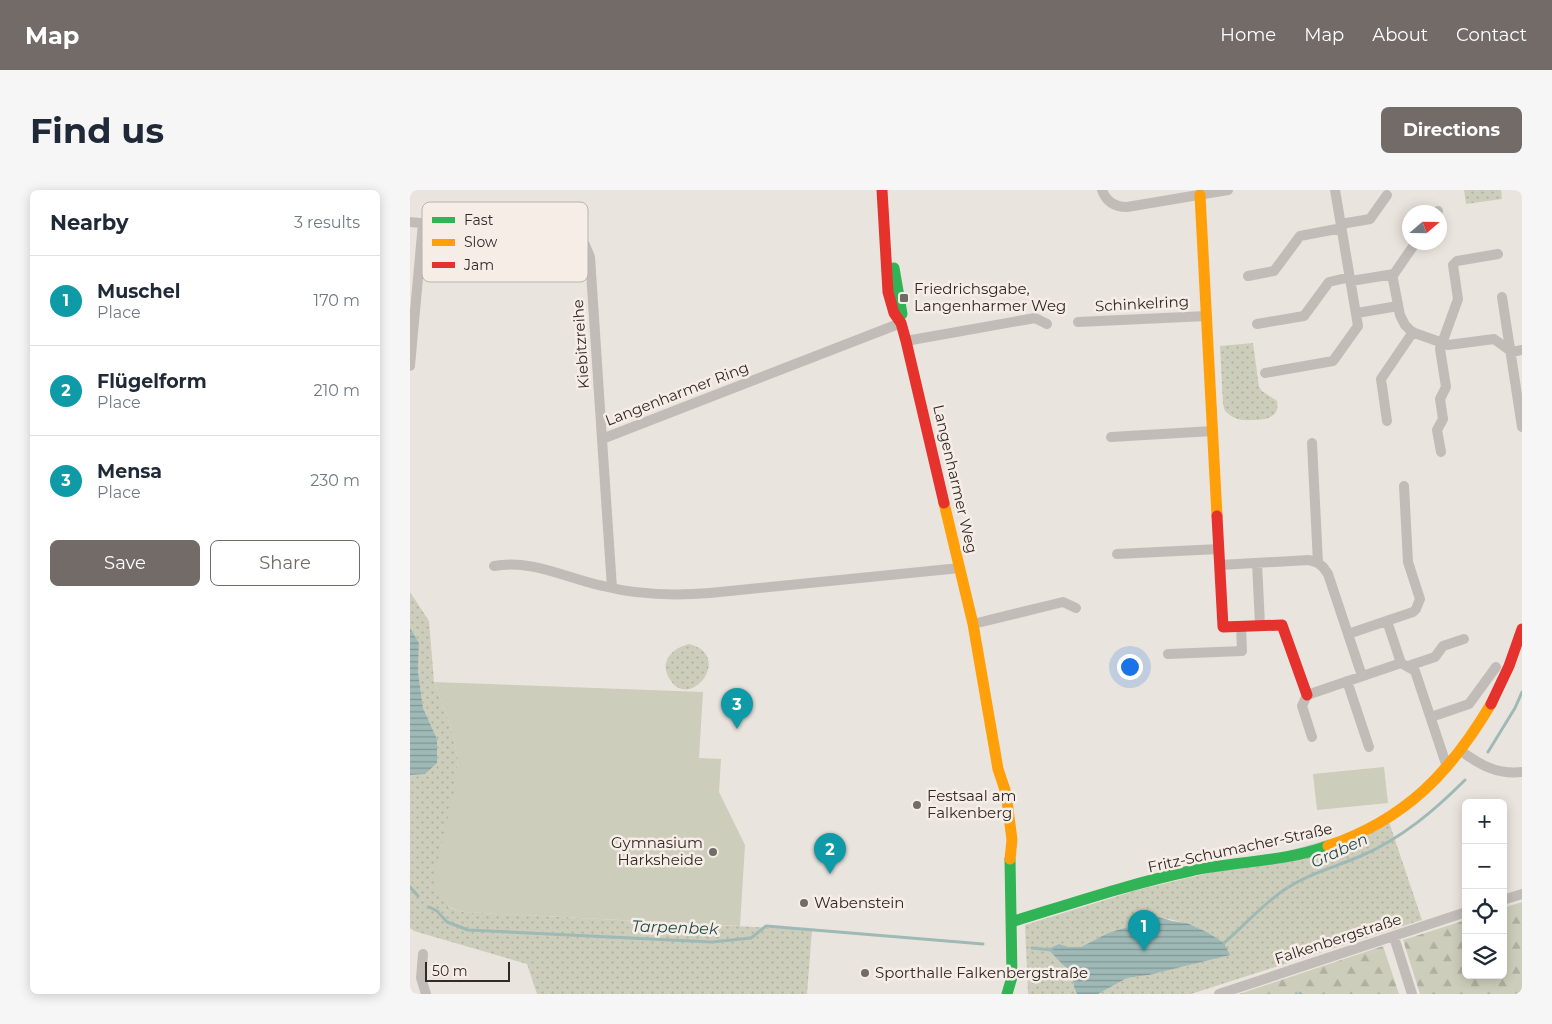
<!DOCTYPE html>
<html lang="en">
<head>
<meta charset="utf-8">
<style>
  :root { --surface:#fff; --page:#f6f6f7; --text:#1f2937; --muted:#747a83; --line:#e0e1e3; --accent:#726b67 }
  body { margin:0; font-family:Montserrat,sans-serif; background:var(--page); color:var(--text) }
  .controls { position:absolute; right:15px; bottom:15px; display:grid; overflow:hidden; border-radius:8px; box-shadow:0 2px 12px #0003 }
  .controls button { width:45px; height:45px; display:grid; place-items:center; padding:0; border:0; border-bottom:1px solid var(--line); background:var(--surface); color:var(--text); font:25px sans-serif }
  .compass { position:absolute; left:992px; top:15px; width:45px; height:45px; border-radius:50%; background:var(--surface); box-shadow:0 2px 12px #0003; rotate:70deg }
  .scale { position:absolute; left:15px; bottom:12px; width:85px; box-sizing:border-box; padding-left:5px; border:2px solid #322a27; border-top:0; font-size:14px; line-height:18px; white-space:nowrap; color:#322a27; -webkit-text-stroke:4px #f6ede6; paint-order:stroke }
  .you { position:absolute; left:719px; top:476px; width:18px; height:18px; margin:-12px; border:4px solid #fff; border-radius:50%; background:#1a73e8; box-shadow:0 0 0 8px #1a73e833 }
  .badge { display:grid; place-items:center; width:32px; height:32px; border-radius:50%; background:var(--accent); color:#fff; font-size:16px; font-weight:700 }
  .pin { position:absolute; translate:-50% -41px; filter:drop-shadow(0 1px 2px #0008) }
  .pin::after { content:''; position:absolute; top:26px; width:18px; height:15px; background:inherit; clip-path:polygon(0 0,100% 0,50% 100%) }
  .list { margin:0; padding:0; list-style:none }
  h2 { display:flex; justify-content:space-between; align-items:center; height:65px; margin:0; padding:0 20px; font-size:21px }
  h2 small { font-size:16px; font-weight:400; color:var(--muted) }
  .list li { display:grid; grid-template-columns:32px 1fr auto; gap:15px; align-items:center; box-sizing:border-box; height:90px; padding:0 20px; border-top:1px solid var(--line) }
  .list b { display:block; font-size:19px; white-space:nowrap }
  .list p { margin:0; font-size:16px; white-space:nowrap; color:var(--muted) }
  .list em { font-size:16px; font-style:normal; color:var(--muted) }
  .actions { display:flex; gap:10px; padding:15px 20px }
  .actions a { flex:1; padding:11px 0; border:1px solid var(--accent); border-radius:8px; text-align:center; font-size:18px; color:var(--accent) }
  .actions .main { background:var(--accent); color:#fff }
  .icon { flex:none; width:28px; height:28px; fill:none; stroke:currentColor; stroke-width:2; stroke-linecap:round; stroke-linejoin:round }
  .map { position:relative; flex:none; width:1112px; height:804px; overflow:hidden; border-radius:8px }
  header { display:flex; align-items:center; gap:30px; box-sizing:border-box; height:70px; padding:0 25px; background:var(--accent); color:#fff }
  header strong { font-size:24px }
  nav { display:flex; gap:28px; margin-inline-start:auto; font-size:18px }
  .intro { display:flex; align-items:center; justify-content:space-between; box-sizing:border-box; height:120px; padding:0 30px }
  h1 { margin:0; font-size:35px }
  .button { padding:12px 22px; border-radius:8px; background:var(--accent); color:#fff; font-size:18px; font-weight:700 }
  main { display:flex; gap:30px; padding:0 30px }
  aside { flex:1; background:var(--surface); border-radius:8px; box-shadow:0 2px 12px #0003 }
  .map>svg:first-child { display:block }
  .green { fill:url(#green-dots) }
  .forest { fill:url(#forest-firs) }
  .pitch { fill:#cccdba }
  .water { fill:url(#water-rules) }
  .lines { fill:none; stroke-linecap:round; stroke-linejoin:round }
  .stream { stroke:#9eb9b6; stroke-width:3 }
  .street { stroke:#c2bcb8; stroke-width:10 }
  .fast { stroke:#30b455; stroke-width:11 }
  .slow { stroke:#ff9f0a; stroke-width:11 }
  .jam { stroke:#e5322d; stroke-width:11 }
  .poi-dot { fill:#726b67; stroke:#f6ede6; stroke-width:2 }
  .labels { text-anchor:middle; stroke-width:5; stroke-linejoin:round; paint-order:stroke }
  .poi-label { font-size:15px; fill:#322a27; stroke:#f6ede6; text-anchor:start }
  .street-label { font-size:15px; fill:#322a27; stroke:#f6ede6 }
  .water-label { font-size:16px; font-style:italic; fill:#224e4d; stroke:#f6ede6 }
  .key { fill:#f6ede6; stroke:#bbb2ad; stroke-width:1 }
  .key-label { font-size:14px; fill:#322a27 }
</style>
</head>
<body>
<header>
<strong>Map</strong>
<nav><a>Home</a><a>Map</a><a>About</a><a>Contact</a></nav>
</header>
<div class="intro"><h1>Find us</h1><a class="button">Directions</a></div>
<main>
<aside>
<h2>Nearby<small>3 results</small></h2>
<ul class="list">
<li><span class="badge" style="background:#0f9aa8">1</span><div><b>Muschel</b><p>Place</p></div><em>170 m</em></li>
<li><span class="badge" style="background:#0f9aa8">2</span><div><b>Flügelform</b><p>Place</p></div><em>210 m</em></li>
<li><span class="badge" style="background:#0f9aa8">3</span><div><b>Mensa</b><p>Place</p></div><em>230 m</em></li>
</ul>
<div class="actions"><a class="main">Save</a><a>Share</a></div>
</aside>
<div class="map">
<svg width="1112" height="804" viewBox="0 0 1112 804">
  <defs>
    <pattern id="green-dots" width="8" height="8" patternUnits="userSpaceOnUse" patternTransform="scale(1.25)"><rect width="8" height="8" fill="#cccdba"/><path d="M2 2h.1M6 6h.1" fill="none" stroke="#b0b0a0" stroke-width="1.8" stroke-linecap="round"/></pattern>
    <pattern id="forest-firs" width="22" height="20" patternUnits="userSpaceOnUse" patternTransform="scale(1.25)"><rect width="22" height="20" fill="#cccdba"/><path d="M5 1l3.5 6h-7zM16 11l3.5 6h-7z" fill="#b0b0a0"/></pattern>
    <pattern id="water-rules" width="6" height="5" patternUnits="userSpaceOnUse" patternTransform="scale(1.25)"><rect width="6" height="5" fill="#9eb9b6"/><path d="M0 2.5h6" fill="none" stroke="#819794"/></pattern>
  </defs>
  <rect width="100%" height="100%" fill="#eae4de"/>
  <path class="green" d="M 1054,0 L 1091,0 L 1092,9 L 1056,14 Z
    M 843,153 L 849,197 L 852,201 L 867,211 C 870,227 858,229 845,230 C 838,230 831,231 825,228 C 821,226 818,224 815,221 L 813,214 L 810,156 Z
    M 0,402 L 19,431 L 24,492 L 41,537 L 48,569 L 38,717 L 53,722 L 402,740 L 397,804 L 127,804 L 117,774 L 4,741 L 0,738 L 0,585 L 15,584 L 27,549 L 13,518 L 8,481 L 9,453 L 0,438 Z
    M 279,454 C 325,465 279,524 259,488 C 249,471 263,458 279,454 Z
    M 979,632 L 1012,730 L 781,804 L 688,804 L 717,788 L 739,785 L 819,765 L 797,742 L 777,733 L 749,727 L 698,743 L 671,757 L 659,757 L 649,754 L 639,759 L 653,775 L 662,783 L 664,797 L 667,804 L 618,804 L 615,735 L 727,700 L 816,679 Z"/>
  <path class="forest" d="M 1112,712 L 1112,804 L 1010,804 L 993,750 L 1056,730 L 1056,785 L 1093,785 L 1093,718 Z
    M 973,756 L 989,804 L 829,804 Z"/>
  <path class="pitch" d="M 24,492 L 293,502 L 289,568 L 311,569 L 309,602 L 335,655 L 330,736 L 53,722 L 39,717 L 30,707 L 23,690 L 46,593 L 48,569 L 41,537 Z
    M 974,577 L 978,613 L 907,620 L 903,584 Z"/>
  <path class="water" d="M 0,438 L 9,453 L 8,481 L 13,518 L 27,549 L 27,573 L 15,584 L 0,585 Z
    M 749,727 L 762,731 L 777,733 L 797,742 L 814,753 L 820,765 L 739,785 L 717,788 L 688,804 L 667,804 L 664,797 L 662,783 L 653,775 L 638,759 L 649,754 L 659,757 L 671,757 L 698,743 Z"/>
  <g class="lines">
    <path class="stream" d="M 1078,562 L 1105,518 L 1112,502
      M 0,697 L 8,706
      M 19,717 L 27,721 L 37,732 L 58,740 L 302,752 L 341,748 L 356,736 L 573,754
      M 814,753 C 834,736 852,715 874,700 C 897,684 925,677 951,666 C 992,648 1024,621 1055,590
      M 622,758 L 642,760
      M 890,803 L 891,804"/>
    <path class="street" d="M 692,0 C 696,11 704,17 717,17 L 818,0
      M 1027,22 L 1028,21
      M 0,32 L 162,48 L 175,55 L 180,67 L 192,249
      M 931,34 L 960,29 L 977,5
      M 982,84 L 990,125 L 995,135 L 1002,142 L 1038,155 L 1084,149 L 1102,162
      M 838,86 L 864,81 L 890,46 L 932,38
      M 941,91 L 984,84 L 1006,52
      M 1092,107 L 1112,237
      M 947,123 L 988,116
      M 668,132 L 797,126
      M 847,134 L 894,126 L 919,92 L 940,87
      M 496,151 L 625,128 L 637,134
      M 1102,162 L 1112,160
      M 0,176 L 13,33
      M 855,183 L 923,171 L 948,136 L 925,0
      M 977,231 L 971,189 L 1003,142
      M 701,247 L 803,241
      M 902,253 L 908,373 L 913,377 L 918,384 L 952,486
      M 1031,262 L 1027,240 L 1033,229 L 1030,209 L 1036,197 L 1030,159 L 1048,109 L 1043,75 L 1047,71 L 1088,64
      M 707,364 L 809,359
      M 847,373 L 850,435
      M 810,375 L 899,370 L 908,373
      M 84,376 C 122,369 156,388 193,396 C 228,405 264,406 300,403 L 550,378
      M 202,398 L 192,249 L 491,133
      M 977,431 L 991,473 L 1005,481 L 1037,577
      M 563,434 L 653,412 L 666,418
      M 938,444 L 1003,422 L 1006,419 L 1010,409 L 998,372 L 994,296
      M 758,464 L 832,461 L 831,436
      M 998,476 L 1025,467 L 1033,456 L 1054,449
      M 937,491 L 959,557
      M 1021,527 L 1059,514 L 1086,477
      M 902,547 L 892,516 L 897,505 L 991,473
      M 1051,561 C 1070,575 1088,585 1112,582
      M 1093,710 L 1112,704
      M 984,747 L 1002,804
      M 13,764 L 11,788 L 16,804
      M 809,804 L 1056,722"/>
    <path class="fast" d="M 484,78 L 492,124
      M 601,732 C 660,714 719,694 780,681 C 826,671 874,672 918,656
      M 597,804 L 602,787 L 600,669"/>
    <path class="slow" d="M 790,5 L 807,326
      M 534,313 L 563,434 L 588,579 L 596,603 L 602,650 L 600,669
      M 918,656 C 996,629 1040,583 1081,514"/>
    <path class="jam" d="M 472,0 L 478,102 L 484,123 L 491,133 L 496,151 L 534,313
      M 807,326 L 813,437 L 872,435 L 897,505
      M 1081,514 L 1099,476 L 1112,439"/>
  </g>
  <g class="poi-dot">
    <rect x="489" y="103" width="10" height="10" rx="2.5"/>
    <circle cx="507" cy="615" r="5"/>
    <circle cx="303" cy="662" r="5"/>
    <circle cx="394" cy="713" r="5"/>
    <circle cx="455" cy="783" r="5"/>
  </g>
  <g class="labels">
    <g class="poi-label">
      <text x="504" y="104">Friedrichsgabe,<tspan x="504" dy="17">Langenharmer Weg</tspan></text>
      <text x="517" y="611">Festsaal am<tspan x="517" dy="17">Falkenberg</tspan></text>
      <text x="293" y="658" text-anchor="end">Gymnasium<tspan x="293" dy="17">Harksheide</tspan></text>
      <text x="404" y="718">Wabenstein</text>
      <text x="465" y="788">Sporthalle Falkenbergstraße</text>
    </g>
    <g class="street-label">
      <text transform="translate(732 114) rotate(-3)" y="5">Schinkelring</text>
      <text transform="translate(171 154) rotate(-94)" y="5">Kiebitzreihe</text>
      <text transform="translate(267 204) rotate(-21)" y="5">Langenharmer Ring</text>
      <text transform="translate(545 289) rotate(77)" y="5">Langenharmer Weg</text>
      <text transform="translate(830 658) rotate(-12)" y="5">Fritz-Schumacher-Straße</text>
      <text transform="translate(928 749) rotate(-18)" y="5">Falkenbergstraße</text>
    </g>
    <g class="water-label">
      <text transform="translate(929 660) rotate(-25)" y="6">Graben</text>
      <text transform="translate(265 737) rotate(2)" y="6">Tarpenbek</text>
    </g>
  </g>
  <rect x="12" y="12" width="166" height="80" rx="8" class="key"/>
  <rect x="22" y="27" width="23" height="6" fill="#30b455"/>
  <rect x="22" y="49" width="23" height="7" fill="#ff9f0a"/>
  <rect x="22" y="72" width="23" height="6" fill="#e5322d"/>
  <g class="key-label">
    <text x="54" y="35">Fast</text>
    <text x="54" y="57">Slow</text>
    <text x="54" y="80">Jam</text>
  </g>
</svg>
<div class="controls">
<button>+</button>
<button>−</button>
<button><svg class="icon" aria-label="locate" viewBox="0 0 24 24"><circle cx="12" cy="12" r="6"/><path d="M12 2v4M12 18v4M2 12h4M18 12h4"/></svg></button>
<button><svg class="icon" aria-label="layers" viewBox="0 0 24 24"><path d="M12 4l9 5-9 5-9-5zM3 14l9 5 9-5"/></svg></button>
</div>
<svg class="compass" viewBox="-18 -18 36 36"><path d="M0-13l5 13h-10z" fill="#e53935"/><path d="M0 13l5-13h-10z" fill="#747a83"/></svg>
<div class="scale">50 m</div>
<div class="you"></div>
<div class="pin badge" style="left:734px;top:761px;background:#0f9aa8">1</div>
<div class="pin badge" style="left:420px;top:684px;background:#0f9aa8">2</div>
<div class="pin badge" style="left:327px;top:539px;background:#0f9aa8">3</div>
</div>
</main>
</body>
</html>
